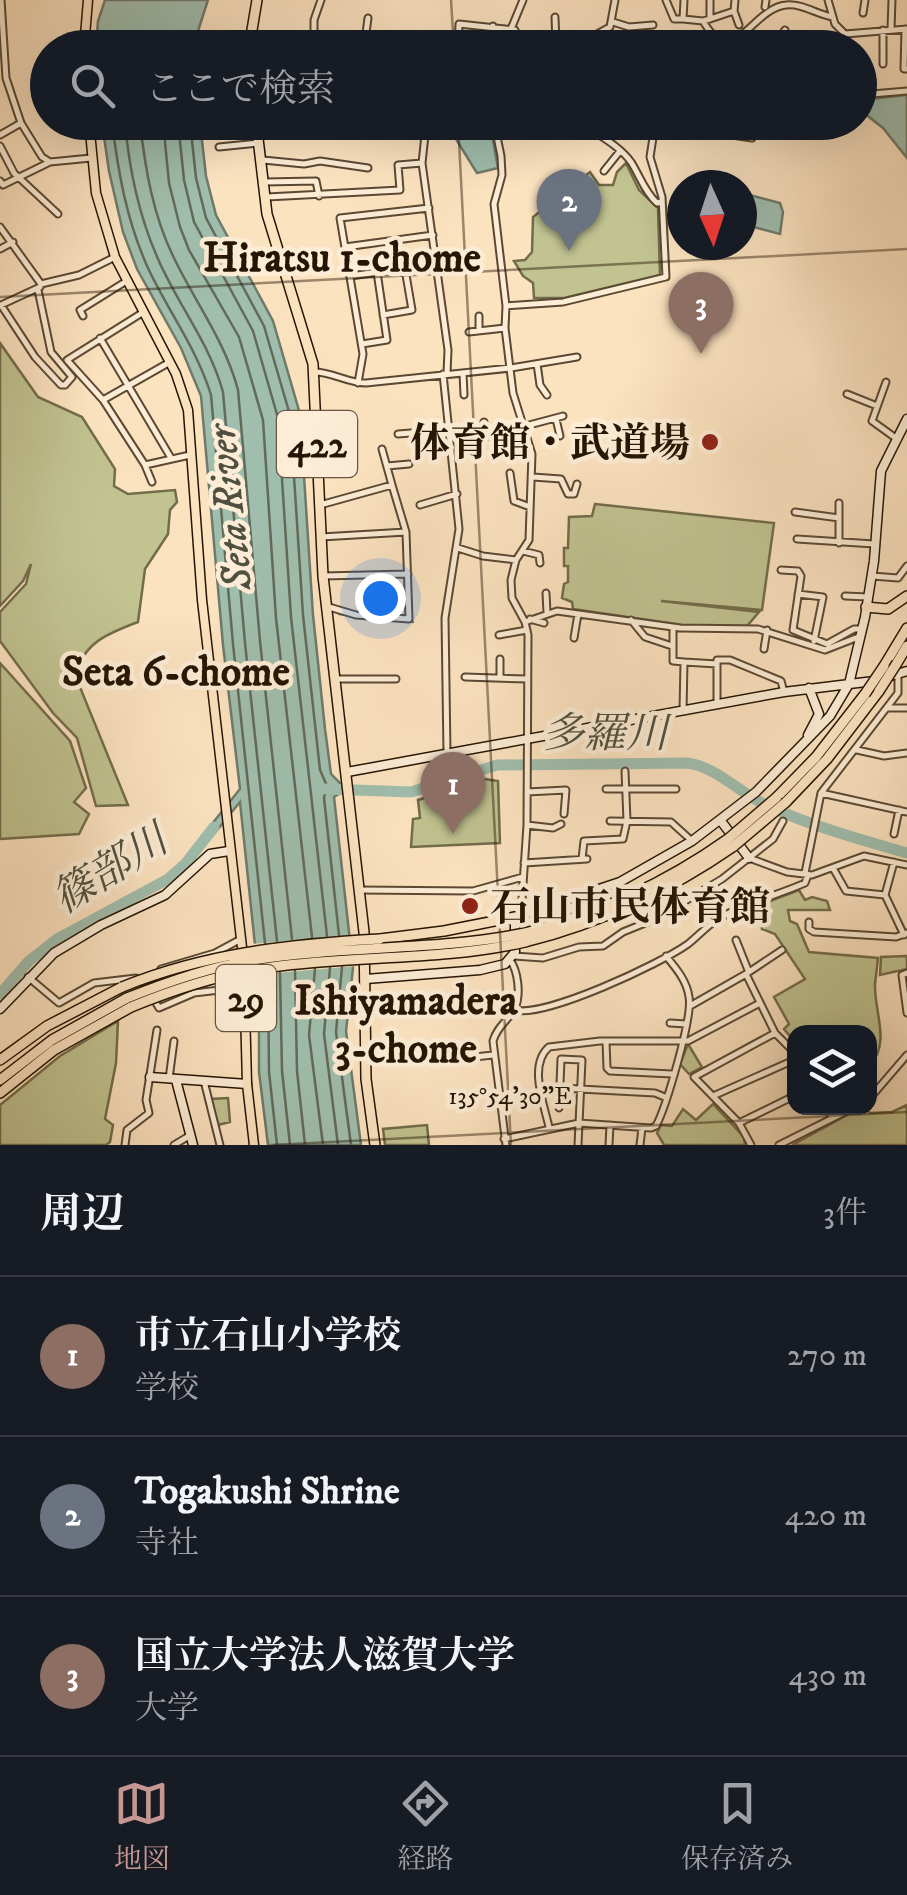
<!DOCTYPE html>
<html lang="ja">
<head>
<meta charset="utf-8">
<style>
  :root { --surface:#171b24; --page:#242831; --text:#f1f3f6; --muted:#9ea1a6; --line:#363941; --accent:#c59692 }
  body { margin:0; font-family:"IM FELL DW Pica","Noto Serif JP",serif; background:var(--page); color:var(--text) }
  .controls { position:absolute; right:30px; bottom:30px; display:grid; overflow:hidden; border-radius:20px; box-shadow:0 10px 40px #0002 }
  .controls button { width:90px; height:90px; display:grid; place-items:center; padding:0; border:0; border-bottom:2px solid var(--line); background:var(--surface); color:var(--text); font:50px sans-serif }
  .compass { position:absolute; left:667px; top:170px; width:90px; height:90px; border-radius:50%; background:var(--surface); box-shadow:0 10px 40px #0002; rotate:177deg }
  .you { position:absolute; left:380px; top:598px; width:35px; height:35px; margin:-25px; border:8px solid #fff; border-radius:50%; background:#1a73e8; box-shadow:0 0 0 15px #1a73e833 }
  .badge { display:grid; place-items:center; width:65px; height:65px; border-radius:50%; background:var(--accent); color:#fff; font-size:32px; font-weight:700 }
  .pin { position:absolute; translate:-50% -82px; filter:drop-shadow(0 2px 5px #0008) }
  .pin::after { content:''; position:absolute; top:52px; width:35px; height:30px; background:inherit; clip-path:polygon(0 0,100% 0,50% 100%) }
  .list { margin:0; padding:0; list-style:none }
  h2 { display:flex; justify-content:space-between; align-items:center; height:130px; margin:0; padding:0 40px; font-size:42px }
  h2 small { font-size:32px; font-weight:400; color:var(--muted) }
  .list li { display:grid; grid-template-columns:65px 1fr auto; gap:30px; align-items:center; box-sizing:border-box; height:160px; padding:0 40px; border-top:2px solid var(--line) }
  .list b { display:block; font-size:38px; white-space:nowrap }
  .list p { margin:0; font-size:32px; white-space:nowrap; color:var(--muted) }
  .list em { font-size:32px; font-style:normal; color:var(--muted) }
  .icon { flex:none; width:55px; height:55px; fill:none; stroke:currentColor; stroke-width:2; stroke-linecap:round; stroke-linejoin:round }
  .map { position:relative; flex:none; width:907px; height:1145px; overflow:hidden }
  .search { position:absolute; background:var(--surface); box-shadow:0 10px 40px #0002; left:30px; right:30px; top:30px; height:110px; display:flex; align-items:center; gap:25px; box-sizing:border-box; padding:0 35px; border-radius:55px; color:var(--muted); font-size:38px }
  .sheet { height:610px; background:var(--surface) }
  nav { display:flex; justify-content:space-around; align-items:center; box-sizing:border-box; height:140px; border-top:2px solid var(--line); background:var(--surface); font-size:28px; color:var(--muted) }
  nav a { display:grid; justify-items:center; gap:5px }
  nav .on { color:var(--accent) }
  .map>svg:first-child { display:block }
  .green { fill:#c1c391; stroke:#736c4a; stroke-width:2.5 }
  .water { fill:#a0beae; stroke:#6f7a6a; stroke-width:2.5 }
  .pier { fill:#fce3c0 }
  .lines { fill:none; stroke-linecap:round; stroke-linejoin:round }
  .shore { stroke:#626a59; stroke-width:2.5 }
  .stream { stroke:#6f7a6a; stroke-width:2.5 }
  .river { stroke:#a0beae; stroke-width:11 }
  .street-casing { stroke:#5b4833; stroke-width:9 }
  .secondary-casing { stroke:#251504; stroke-width:11 }
  .primary-casing { stroke:#251504; stroke-width:11 }
  .highway-casing { stroke:#251504; stroke-width:12 }
  .street { stroke:#fdedd6; stroke-width:5 }
  .secondary { stroke:#fdedd6; stroke-width:8 }
  .primary { stroke:#fce3c0; stroke-width:8 }
  .highway { stroke:#fce3c0; stroke-width:9 }
  .highway-bridge-casing { stroke:#251504; stroke-width:12; stroke-linecap:butt }
  .highway-bridge { stroke:#fce3c0; stroke-width:9 }
  .ticks { fill:none; stroke:#251504; stroke-width:2.5; stroke-opacity:0.45 }
  .poi-dot { fill:#8f2418; stroke:#fdedd6; stroke-width:4 }
  .labels { text-anchor:middle; stroke-width:9; stroke-linejoin:round; paint-order:stroke }
  .shield { fill:#fdedd6; stroke:#665643; stroke-width:2.5 }
  .shield-label { font-size:38px; font-weight:bold; fill:#251504 }
  .poi-label { font-size:40px; font-weight:bold; fill:#251504; stroke:#fdedd6; text-anchor:end }
  .neighbourhood-label { font-size:42px; font-weight:bold; fill:#251504; stroke:#fdedd6 }
  .water-label { font-size:42px; font-style:italic; fill:#505040; stroke:#fdedd6 }
  .ticks-label { font-size:25px; text-anchor:middle; fill:#251504; stroke:#fdedd6; stroke-width:9; stroke-linejoin:round; paint-order:stroke }
</style>
</head>
<body>
<div class="map">
<svg width="907" height="1145" viewBox="0 0 907 1145">
  <rect width="100%" height="100%" fill="#fce3c0"/>
  <filter id="stains"><feTurbulence type="fractalNoise" baseFrequency=".002" numOctaves="4"/><feColorMatrix values="0 0 0 0 .2 0 0 0 0 .09 0 0 0 0 .02 0 0 0 .5 -.17"/></filter>
  <radialGradient id="worn" r=".72"><stop offset=".6" stop-color="#630" stop-opacity="0"/><stop offset="1" stop-color="#630" stop-opacity=".3"/></radialGradient>
  <path class="green" d="M 626,163 L 639,190 L 658,208 L 660,275 L 564,298 L 534,298 L 533,283 L 523,276 L 514,261 L 525,260 L 532,252 L 533,217 L 590,172 L 599,185 L 613,185 L 617,172 Z
    M 0,343 L 38,397 L 82,417 L 115,469 L 114,486 L 128,494 L 175,490 L 177,502 L 170,510 L 168,534 L 145,569 L 138,622 C 109,633 84,642 75,675 L 128,805 L 96,806 L 77,738 L 53,713 L 0,641 L 0,612 L 26,584 L 31,564 L 23,581 L 0,606 Z
    M 595,504 L 774,523 L 762,610 L 661,601 L 759,612 L 747,626 L 682,625 L 573,609 L 572,602 L 562,598 L 564,584 L 568,582 L 568,566 L 564,566 L 564,548 L 568,548 L 569,517 L 592,516 Z
    M 0,663 L 70,741 L 86,788 L 74,802 L 89,814 L 79,834 L 0,839 Z
    M 485,779 L 498,781 L 500,843 L 411,847 L 413,819 L 420,818 L 418,800 Z
    M 799,890 L 805,900 L 812,897 L 827,901 L 830,910 L 788,910 L 790,921 L 797,924 L 809,952 L 878,958 C 877,966 876,975 875,984 C 874,1013 891,1041 870,1066 L 870,1032 L 794,1032 L 794,1041 L 784,1029 L 789,1024 L 774,997 L 805,979 L 775,934 L 762,929 L 760,905 Z
    M 907,956 L 907,969 L 880,975 L 881,957 Z
    M 118,1021 L 116,1063 L 105,1119 L 113,1125 L 110,1142 L 106,1145 L 0,1145 L 0,1105 L 60,1056 Z
    M 688,1044 L 702,1067 L 689,1074 L 680,1064 Z
    M 228,1098 L 230,1122 L 218,1125 L 211,1099 Z
    M 713,1104 L 744,1137 L 745,1145 L 664,1145 L 657,1133 L 661,1125 L 672,1126 L 683,1109 L 696,1120 Z
    M 907,1105 L 907,1145 L 792,1145 L 860,1108 L 866,1108 L 870,1113 L 892,1112 Z
    M 427,1125 L 429,1145 L 385,1145 L 383,1129 Z"/>
  <path class="water" d="M 105,0 L 208,0 L 198,31 L 198,47 L 96,47 L 98,21 Z
    M 907,95 L 907,158 L 883,128 L 864,113 L 863,106 L 870,99 Z
    M 102,123 L 200,123 L 206,176 L 216,215 L 273,321 L 300,414 L 313,615 L 325,729 L 331,774 L 341,784 L 342,792 L 334,797 L 353,968 L 346,1031 L 361,1145 L 268,1145 L 259,1072 L 259,983 L 240,802 L 209,840 L 203,835 L 240,789 L 223,645 L 201,396 L 181,348 L 137,269 L 123,232 L 109,171 Z
    M 475,123 L 490,123 L 498,168 L 477,173 L 454,136 Z
    M 742,193 L 780,203 L 783,212 L 780,234 L 742,224 Z"/>
  <path class="pier" d="M 354,935 L 357,966 L 253,975 L 250,944 Z"/>
  <g class="lines">
    <path class="shore" d="M 112,122 C 118,172 127,222 148,268 C 168,311 197,349 211,395 L 233,644 L 265,943
      M 125,122 C 129,169 139,216 158,259 C 178,305 210,344 223,392 L 245,643 L 277,941
      M 140,122 C 145,168 153,216 174,258 C 195,302 225,341 238,390 L 260,641 L 292,939
      M 163,122 L 169,183 L 180,227 L 189,250 L 239,337 L 263,420 L 276,618 L 312,937
      M 178,122 L 184,180 L 194,222 L 253,331 L 278,418 L 291,617 L 327,936
      M 190,122 L 196,178 L 206,218 L 264,326 L 290,415 L 303,615 L 320,770 L 327,786 L 324,798 L 339,935
      M 342,967 L 336,1032 L 351,1145
      M 330,968 L 324,1034 L 338,1145
      M 315,969 L 309,1035 L 323,1145
      M 295,971 L 297,1071 L 305,1145
      M 280,973 L 282,1071 L 290,1145
      M 268,975 L 269,1072 L 277,1145"/>
    <path class="stream" d="M 339,614 L 413,622"/>
    <path class="river" d="M 326,789 L 411,792 L 497,765 L 688,763 C 718,768 737,791 764,804 C 810,826 859,839 907,853
      M 0,994 L 29,961 L 57,939 L 168,879 L 186,863 L 214,827"/>
    <defs>
      <path id="street" d="M 1,0 L 6,78 L 21,123 L 42,157 L 50,162 L 91,158
        M 321,0 L 314,20 L 314,41 L 341,48
        M 666,0 L 674,19 L 683,19
        M 684,0 L 683,19 L 703,21
        M 710,0 L 710,19 L 734,11 L 735,0
        M 828,0 L 835,24 L 845,34 L 907,29
        M 765,7 L 766,0
        M 734,11 L 739,25
        M 863,13 L 865,0
        M 710,19 L 703,21 C 733,73 752,8 786,5 C 802,3 818,15 833,17
        M 613,22 L 629,27 L 653,25
        M 511,29 L 523,0
        M 891,29 L 892,0
        M 905,29 L 904,69 L 907,69
        M 883,30 L 883,64
        M 364,48 L 368,18
        M 458,48 L 459,24 L 515,30 L 520,48
        M 491,48 L 493,26
        M 552,48 L 556,44 L 555,17
        M 582,48 L 586,40 L 610,27 L 615,0
        M 768,48 L 777,42 L 785,30
        M 860,95 L 907,91
        M 395,122 C 424,136 441,138 470,122
        M 494,122 L 501,156 L 502,175 L 494,204 L 506,306 L 505,328 L 513,393 L 532,454 L 529,540 L 516,560 L 511,580 L 512,598 L 525,622 L 528,635 L 527,825 L 521,914
        M 580,122 C 596,134 619,145 631,162 C 640,176 644,191 657,203 L 662,202
        M 633,132 L 651,123 L 752,138 L 755,122
        M 718,134 L 720,122
        M 0,135 L 21,123
        M 425,135 L 422,163 L 448,350 L 447,373
        M 0,146 L 14,173 L 58,214
        M 219,147 L 258,143
        M 263,160 L 304,164 L 320,161 L 368,168
        M 604,171 L 620,151
        M 0,181 L 3,185 L 50,162
        M 264,182 L 316,181 L 319,196
        M 267,197 L 400,190 L 398,165 L 422,163
        M 0,227 L 41,284 L 79,275 L 115,257
        M 345,247 L 433,235
        M 0,249 L 13,242
        M 350,276 L 436,264
        M 1,305 L 35,357 L 61,385 L 65,385 L 72,377 L 51,352 L 38,290
        M 1,305 L 40,287
        M 506,306 L 563,302 L 666,277 L 662,197 L 650,157 L 654,131 L 661,126
        M 142,313 L 67,360 L 103,400 L 145,465 L 190,455
        M 383,315 L 412,310 L 405,269
        M 83,316 L 80,310 L 125,282
        M 479,316 L 479,331
        M 469,332 L 505,328
        M 100,338 L 171,458
        M 362,344 L 387,340 L 377,272
        M 537,364 L 540,385 L 547,395
        M 314,372 C 333,372 347,383 366,383 L 511,368 L 577,357
        M 463,373 L 464,395
        M 443,374 L 459,529 L 445,618 L 447,753
        M 886,382 L 872,421 L 897,439
        M 358,383 L 363,354 L 340,218 L 429,208
        M 847,394 L 877,406
        M 103,400 L 170,362
        M 556,419 L 560,436
        M 484,422 L 485,437
        M 398,434 L 450,430
        M 476,439 L 563,416
        M 382,449 L 392,485
        M 145,465 L 152,482
        M 387,466 L 409,464
        M 510,473 L 514,501 L 530,507
        M 533,477 L 561,479 L 568,494 L 574,494 L 577,484
        M 839,503 L 839,543
        M 320,505 L 392,485 L 406,532 L 409,619 L 356,615 L 329,607
        M 420,505 L 457,494
        M 795,512 L 839,518
        M 321,537 L 406,532
        M 797,539 L 874,544
        M 458,548 L 483,556 L 516,560
        M 523,551 L 539,555 L 540,563
        M 781,570 L 798,571 L 801,576 L 793,630 L 827,644 L 854,629 L 862,629
        M 323,576 L 408,574
        M 872,576 L 898,578 L 907,566
        M 546,593 L 547,613
        M 798,594 L 823,597 L 814,641
        M 845,596 L 868,597
        M 530,619 L 544,623
        M 631,620 L 645,637 L 672,646
        M 525,622 L 557,611 L 680,628 L 758,629 L 825,650 L 861,636
        M 673,627 L 673,661 L 684,662
        M 499,635 L 527,630
        M 574,638 L 578,614
        M 764,649 L 767,630
        M 500,659 L 500,678
        M 465,677 L 527,679
        M 335,679 L 396,679
        M 717,705 L 717,660 L 730,660 L 781,681 L 784,692
        M 888,708 L 907,708
        M 683,711 L 684,662 L 717,664
        M 857,750 L 884,756 L 907,753
        M 606,789 L 676,789
        M 527,792 L 566,790 L 564,814
        M 821,793 L 907,812
        M 610,821 L 671,822 L 692,841
        M 527,825 L 553,828 L 561,824
        M 894,834 L 899,810
        M 749,858 L 787,872 L 812,875 L 864,856 L 907,865
        M 582,859 L 584,841 L 623,839 L 627,821 L 625,771
        M 894,862 L 885,895 L 904,935
        M 524,863 L 587,859
        M 833,868 L 846,891 L 885,895
        M 805,873 L 821,793 L 898,693 L 898,673
        M 359,890 L 473,891 L 523,877
        M 809,922 L 809,929 L 814,932 L 896,937 L 907,933
        M 736,940 L 748,970
        M 514,956 L 543,958 L 579,947 L 603,946 L 623,932 L 655,919 L 722,879 L 773,839 L 783,821
        M 161,969 L 215,953 L 241,939
        M 907,973 L 902,975 L 907,1013
        M 746,974 L 782,950
        M 28,977 L 59,1003 L 94,983 L 136,978
        M 153,998 L 159,1008 L 194,993 L 245,987
        M 690,1006 L 746,974 L 775,1033 L 794,1052
        M 514,1010 C 545,1018 660,964 688,944 C 698,936 707,926 718,919 C 744,903 776,896 805,883 L 808,875
        M 670,1023 L 686,1024
        M 606,1041 L 607,1068 L 610,1071 L 672,1074
        M 368,1057 L 404,1050 L 465,1058 L 493,1055
        M 169,1079 L 174,1041
        M 204,1081 L 220,1145
        M 561,1088 L 655,1093 L 667,1098
        M 713,1096 L 794,1060
        M 870,1098 L 907,1055
        M 559,1108 L 561,1059 L 582,1060 L 578,1145
        M 826,1108 L 833,1118
        M 739,1123 L 794,1096
        M 549,1127 C 544,1104 528,1065 549,1047 L 600,1041 L 688,1041 L 760,1003
        M 504,1139 L 579,1123 L 651,1128 L 656,1126 C 666,1107 693,1017 689,997 C 687,981 676,968 666,956
        M 125,1145 L 127,1130 L 149,1113 L 146,1100 L 157,1030
        M 174,1145 L 189,1136
        M 506,1145 L 493,1041 C 497,1026 509,1020 515,1008 C 521,994 518,971 510,960
        M 609,1145 L 610,1125
        M 640,1145 L 642,1128
        M 751,1145 L 739,1123 L 694,1077 L 775,1033
        M 779,1145 L 853,1108"/>
      <path id="secondary" d="M 887,677 L 907,671
        M 808,735 L 819,714 L 809,688
        M 347,772 L 784,692 L 874,681
        M 721,821 L 749,858
        M 366,979 L 480,970 L 505,964 L 515,952 L 515,917 L 620,882 L 692,841 L 756,792 L 830,716 L 849,684 L 865,617 L 874,561 L 881,471 L 907,419
        M 0,1009 L 54,953 L 101,925 L 165,895 L 210,854 L 229,851
        M 150,1077 L 247,1084
        M 176,1080 L 193,1145"/>
      <path id="primary" d="M 84,48 L 88,0
        M 89,122 L 96,193 L 115,257 L 176,374 L 188,410 L 202,600 L 243,956
        M 244,970 L 247,1084 L 254,1145"/>
      <path id="highway" d="M 249,48 L 257,0
        M 256,122 L 267,214 L 313,364 L 323,576 L 364,932 L 366,1079 L 375,1145
        M 866,607 L 888,609 L 907,596
        M 897,663 L 907,646
        M 884,666 L 907,628
        M 777,797 L 816,757 L 865,694
        M 786,802 L 827,759 L 879,691
        M 525,933 C 599,914 666,883 728,839
        M 380,939 L 444,931 L 515,917
        M 525,942 C 601,923 669,891 734,846
        M 0,1060 L 47,1026 L 122,987
        M 0,1080 L 52,1040 L 127,998
        M 0,1093 L 54,1050 L 131,1007"/>
    </defs>
    <use href="#street" class="street-casing"/>
    <use href="#secondary" class="secondary-casing"/>
    <use href="#primary" class="primary-casing"/>
    <use href="#highway" class="highway-casing"/>
    <use href="#street" class="street"/>
    <use href="#secondary" class="secondary"/>
    <use href="#primary" class="primary"/>
    <use href="#highway" class="highway"/>
    <defs>
      <path id="highway-bridge" d="M 879,691 L 897,663
        M 865,694 L 884,666
        M 728,839 L 777,797
        M 734,846 L 786,802
        M 122,987 C 206,953 290,944 380,939
        M 127,998 C 170,981 213,966 259,959 C 348,945 437,951 525,933
        M 131,1007 C 177,988 223,973 272,967 C 356,955 441,961 525,942"/>
    </defs>
    <use href="#highway-bridge" class="highway-bridge-casing"/>
    <use href="#highway-bridge" class="highway-bridge"/>
  </g>
  <path class="ticks" d="M 451,0 L 454,48M 458,122 L 511,1145M 0,297 L 907,249M 273,1145 L 907,1112"/>
  <g class="poi-dot">
    <circle cx="710" cy="442" r="10"/>
    <circle cx="470" cy="906" r="10"/>
  </g>
  <g class="labels">
    <g class="shield">
      <rect x="277" y="411" width="80" height="66" rx="8"/>
      <rect x="216" y="965" width="60" height="66" rx="8"/>
    </g>
    <g class="shield-label">
      <text x="317" y="457">422</text>
      <text x="246" y="1011">29</text>
    </g>
    <g class="poi-label">
      <text x="690" y="456">体育館・武道場</text>
      <text x="490" y="920" text-anchor="start">石山市民体育館</text>
    </g>
    <g class="neighbourhood-label">
      <text x="342" y="271">Hiratsu 1-chome</text>
      <text x="176" y="685">Seta 6-chome</text>
      <text x="406" y="1014">Ishiyamadera<tspan x="406" dy="48">3-chome</tspan></text>
    </g>
    <g class="water-label">
      <text transform="translate(228 508) rotate(-96)" y="15">Seta River</text>
      <text x="605" y="747">多羅川</text>
      <text transform="translate(109 868) rotate(-32)" y="15">篠部川</text>
    </g>
  </g>
  <g class="ticks-label">
    <text x="510" y="1104">135°54'30"E</text>
  </g>
  <rect width="100%" height="100%" filter="url(#stains)"/>
  <rect width="100%" height="100%" fill="url(#worn)"/>
</svg>
<div class="controls">
<button><svg class="icon" aria-label="layers" viewBox="0 0 24 24"><path d="M12 4l9 5-9 5-9-5zM3 14l9 5 9-5"/></svg></button>
</div>
<svg class="compass" viewBox="-18 -18 36 36"><path d="M0-13l5 13h-10z" fill="#e53935"/><path d="M0 13l5-13h-10z" fill="#9ea1a6"/></svg>
<div class="you"></div>
<div class="pin badge" style="left:453px;top:834px;background:#8d6e63">1</div>
<div class="pin badge" style="left:569px;top:251px;background:#6b7280">2</div>
<div class="pin badge" style="left:701px;top:354px;background:#8d6e63">3</div>
<div class="search"><svg class="icon" aria-label="search" viewBox="0 0 24 24"><circle cx="10" cy="10" r="6"/><path d="M15 15l6 6"/></svg>ここで検索</div>
</div>
<section class="sheet">
<h2>周辺<small>3件</small></h2>
<ul class="list">
<li><span class="badge" style="background:#8d6e63">1</span><div><b>市立石山小学校</b><p>学校</p></div><em>270 m</em></li>
<li><span class="badge" style="background:#6b7280">2</span><div><b>Togakushi Shrine</b><p>寺社</p></div><em>420 m</em></li>
<li><span class="badge" style="background:#8d6e63">3</span><div><b>国立大学法人滋賀大学</b><p>大学</p></div><em>430 m</em></li>
</ul>
</section>
<nav>
<a class="on"><svg class="icon" aria-label="map" viewBox="0 0 24 24"><path d="M3 6l6-2 6 2 6-2v14l-6 2-6-2-6 2zM9 4v14M15 6v14"/></svg>地図</a>
<a><svg class="icon" aria-label="directions" viewBox="0 0 24 24"><path d="M12 3l9 9-9 9-9-9zM9 14v-3h6M13 9l2 2-2 2"/></svg>経路</a>
<a><svg class="icon" aria-label="saved" viewBox="0 0 24 24"><path d="M7 4h10v16l-5-4-5 4z"/></svg>保存済み</a>
</nav>
</body>
</html>
